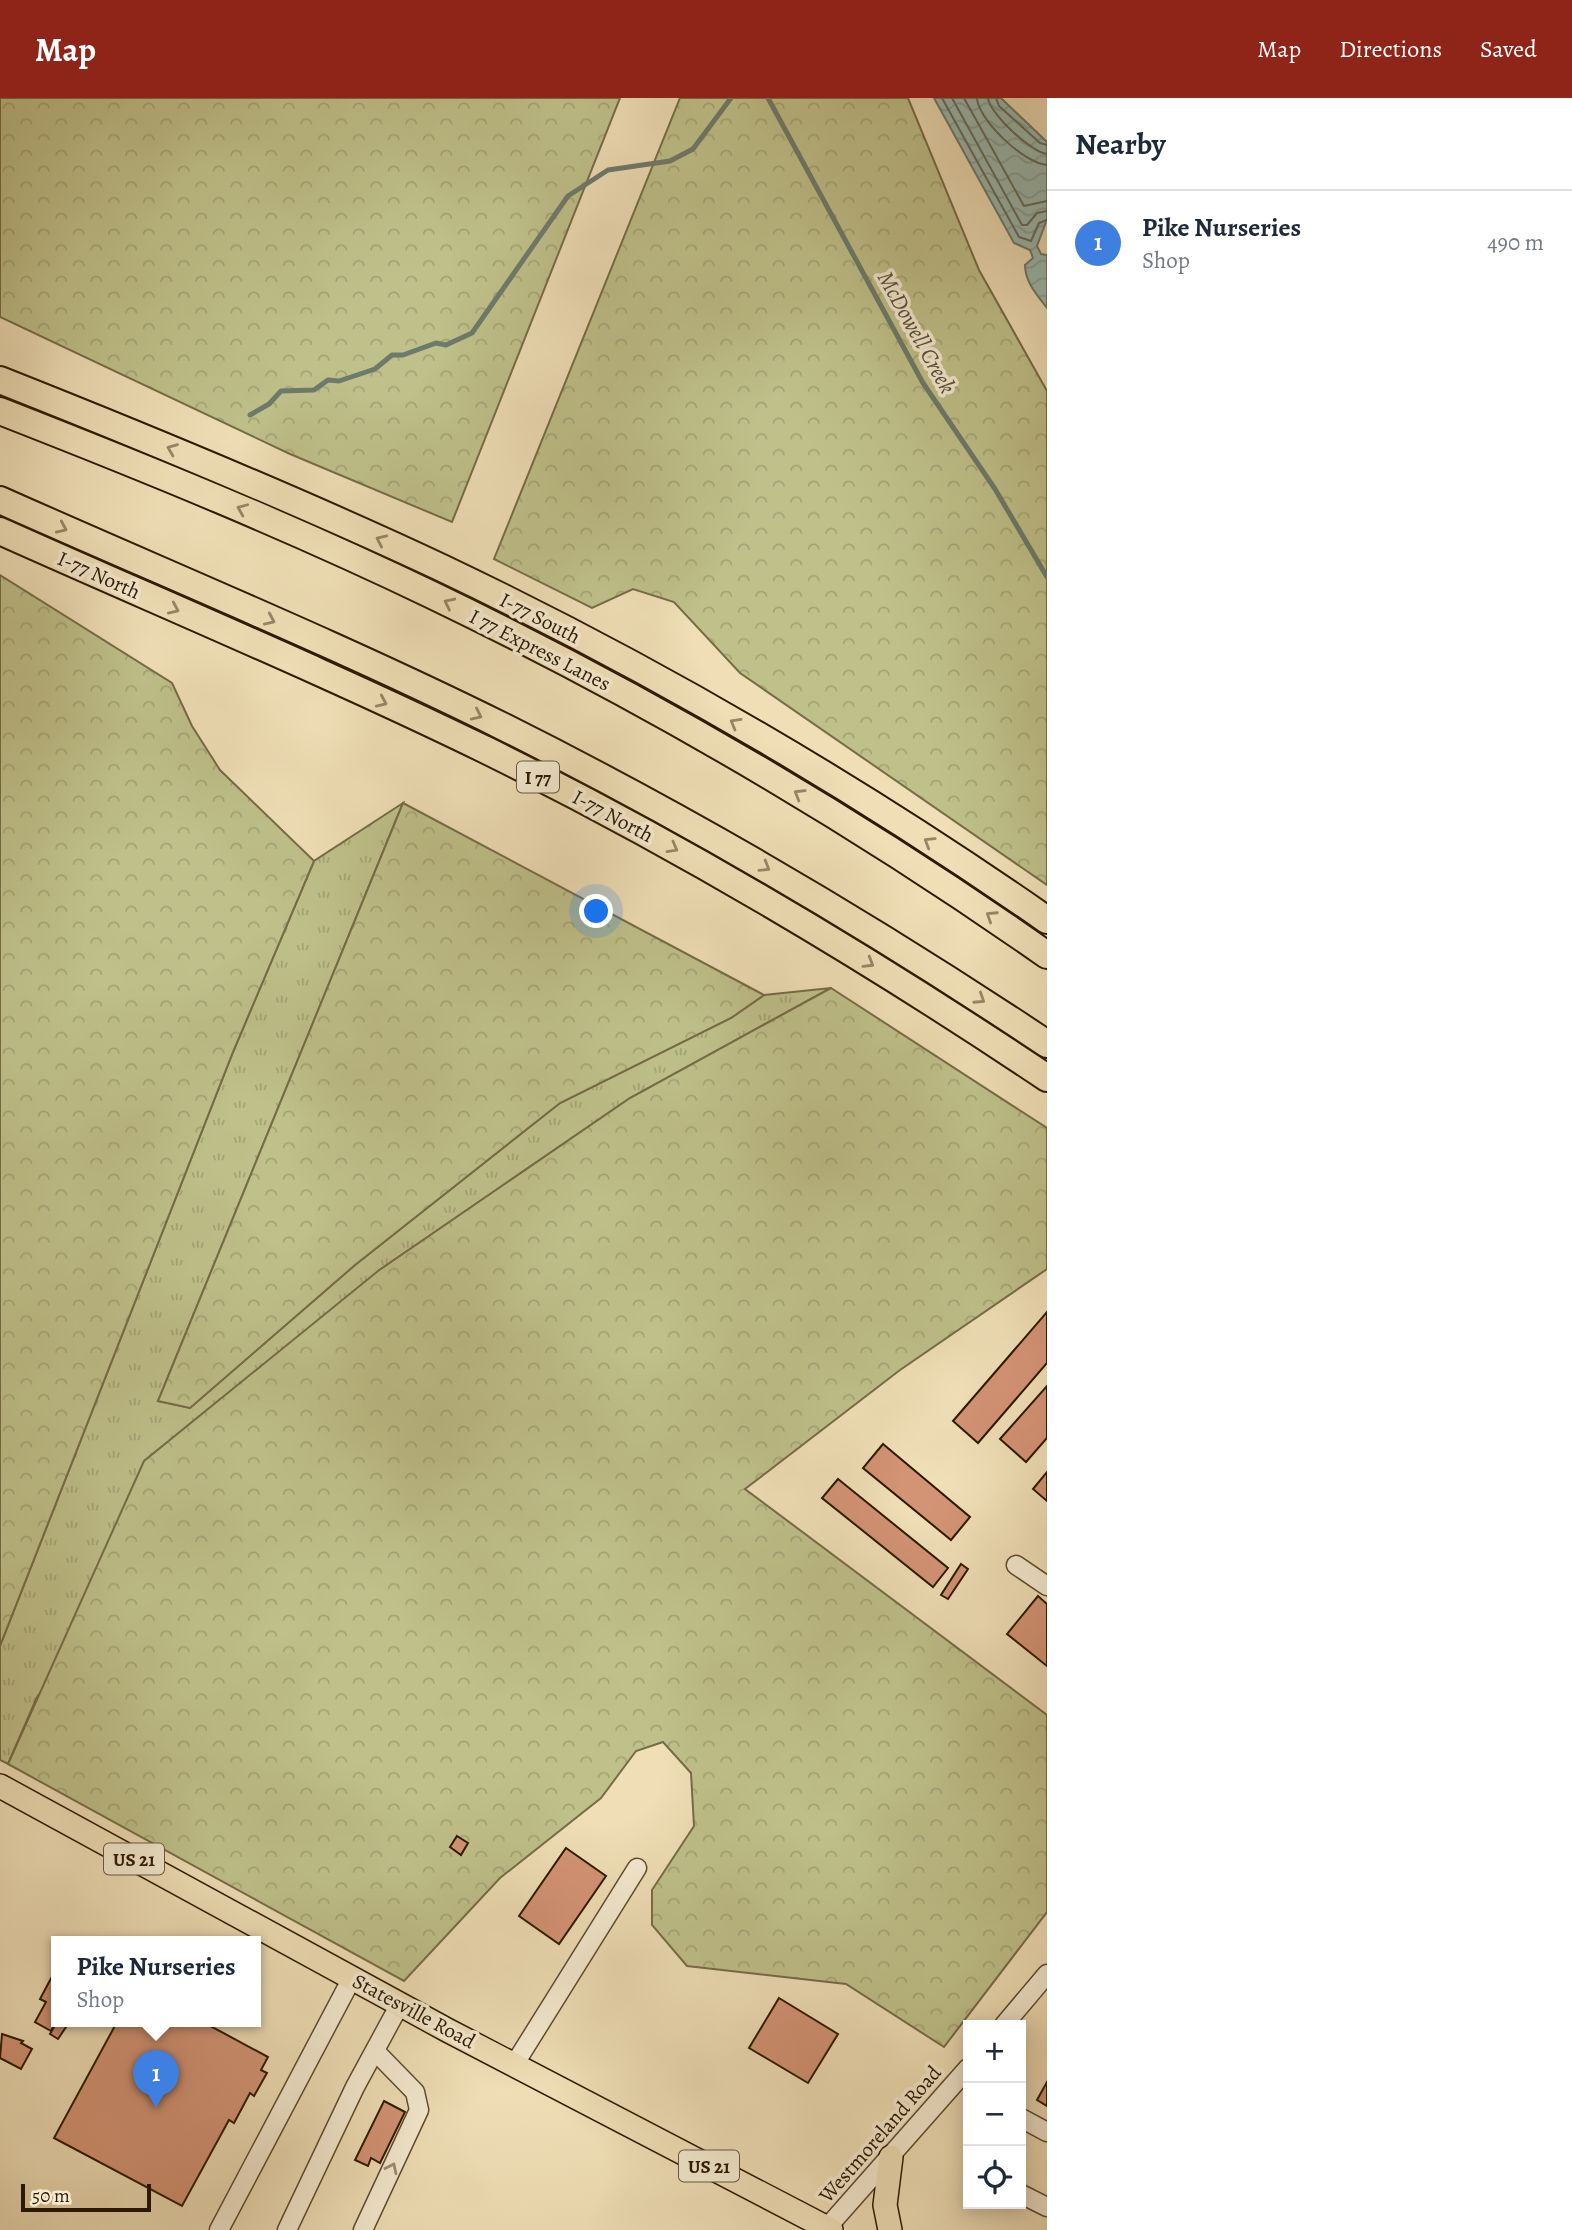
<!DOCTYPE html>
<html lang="en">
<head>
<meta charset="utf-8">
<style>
  :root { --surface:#fff; --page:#f6f6f7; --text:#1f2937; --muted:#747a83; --line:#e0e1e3; --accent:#8f2418 }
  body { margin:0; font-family:Alegreya,serif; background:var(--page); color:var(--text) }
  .controls { position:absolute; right:21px; bottom:21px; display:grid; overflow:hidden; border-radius:0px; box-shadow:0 4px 18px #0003 }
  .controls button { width:63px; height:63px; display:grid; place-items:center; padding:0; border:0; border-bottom:2px solid var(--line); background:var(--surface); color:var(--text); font:35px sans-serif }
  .scale { position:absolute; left:21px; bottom:18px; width:130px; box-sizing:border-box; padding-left:7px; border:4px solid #2d1901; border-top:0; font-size:19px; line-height:24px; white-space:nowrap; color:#2d1901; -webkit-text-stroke:5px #f5ead0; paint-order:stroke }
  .you { position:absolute; left:597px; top:814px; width:24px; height:24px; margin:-18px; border:5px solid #fff; border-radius:50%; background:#1a73e8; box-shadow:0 0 0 10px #1a73e833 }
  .badge { display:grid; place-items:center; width:46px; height:46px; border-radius:50%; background:var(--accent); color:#fff; font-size:23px; font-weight:700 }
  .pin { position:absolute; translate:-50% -58px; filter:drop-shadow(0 2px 4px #0008) }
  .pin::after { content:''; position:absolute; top:37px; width:24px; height:21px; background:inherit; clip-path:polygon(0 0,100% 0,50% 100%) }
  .popup { position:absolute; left:51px; top:1838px; width:210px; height:91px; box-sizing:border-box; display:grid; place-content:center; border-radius:0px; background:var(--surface); filter:drop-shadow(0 2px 5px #0005); font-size:23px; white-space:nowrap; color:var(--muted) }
  .popup b { font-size:26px; color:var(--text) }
  .popup::after { content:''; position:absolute; left:50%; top:100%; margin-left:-14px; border:14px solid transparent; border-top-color:var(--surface) }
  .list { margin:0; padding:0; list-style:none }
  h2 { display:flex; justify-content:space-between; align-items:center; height:91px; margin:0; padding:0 28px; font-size:30px }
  h2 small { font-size:23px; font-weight:400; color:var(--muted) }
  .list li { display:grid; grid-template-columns:46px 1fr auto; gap:21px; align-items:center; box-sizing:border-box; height:105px; padding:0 28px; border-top:2px solid var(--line) }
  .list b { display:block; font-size:26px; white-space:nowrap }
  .list p { margin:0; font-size:23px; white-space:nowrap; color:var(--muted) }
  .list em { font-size:23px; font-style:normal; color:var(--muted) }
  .icon { flex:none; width:38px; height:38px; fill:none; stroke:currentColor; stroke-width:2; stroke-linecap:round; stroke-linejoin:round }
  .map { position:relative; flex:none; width:1047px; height:2132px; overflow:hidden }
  header { display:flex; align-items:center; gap:42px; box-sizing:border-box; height:98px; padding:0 35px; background:var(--accent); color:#fff }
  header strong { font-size:33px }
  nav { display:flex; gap:38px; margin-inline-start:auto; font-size:24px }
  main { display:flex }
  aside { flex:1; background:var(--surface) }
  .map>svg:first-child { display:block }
  .grass { fill:url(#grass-tufts); stroke:#766c46; stroke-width:2 }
  .forest { fill:url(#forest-crowns); stroke:#766c46; stroke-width:2 }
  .water { fill:url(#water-waves); stroke:#6e7a6b; stroke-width:2 }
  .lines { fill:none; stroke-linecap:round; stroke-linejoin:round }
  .shore { stroke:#646a5a; stroke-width:2 }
  .stream { stroke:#6e7a6b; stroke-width:5 }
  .building { fill:#d39375; stroke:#2d1901; stroke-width:2 }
  .minor-casing { stroke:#5e4a2e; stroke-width:21 }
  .major-casing { stroke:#2d1901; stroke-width:26 }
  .highway-casing { stroke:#2d1901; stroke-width:30 }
  .minor { stroke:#f5ead0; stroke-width:18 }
  .major { stroke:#efdeb6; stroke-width:23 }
  .highway { stroke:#efdeb6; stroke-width:26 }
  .oneway { stroke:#988565 }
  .oneway2 { stroke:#9b8c73 }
  .labels { text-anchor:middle; stroke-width:7; stroke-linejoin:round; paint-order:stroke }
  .shield { fill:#f5ead0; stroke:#69583f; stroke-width:2 }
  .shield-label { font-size:19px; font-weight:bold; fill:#2d1901 }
  .street-label { font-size:21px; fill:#2d1901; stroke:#f5ead0 }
  .water-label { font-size:23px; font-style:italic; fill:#53523f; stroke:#f5ead0 }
</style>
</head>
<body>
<header>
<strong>Map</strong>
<nav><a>Map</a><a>Directions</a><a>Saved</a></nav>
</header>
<main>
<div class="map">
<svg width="1047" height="2132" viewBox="0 0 1047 2132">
  <defs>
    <pattern id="grass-tufts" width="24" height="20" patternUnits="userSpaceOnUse" patternTransform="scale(1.75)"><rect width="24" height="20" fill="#bfc08a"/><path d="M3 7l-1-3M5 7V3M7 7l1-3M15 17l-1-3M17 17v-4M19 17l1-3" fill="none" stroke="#a4a475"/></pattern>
    <pattern id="forest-crowns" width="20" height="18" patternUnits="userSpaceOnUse" patternTransform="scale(1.75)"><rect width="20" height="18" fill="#bfc08a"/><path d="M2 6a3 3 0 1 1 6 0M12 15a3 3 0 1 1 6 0" fill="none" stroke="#a4a475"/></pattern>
    <pattern id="water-waves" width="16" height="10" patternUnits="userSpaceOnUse" patternTransform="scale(1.75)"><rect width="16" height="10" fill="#9abbb2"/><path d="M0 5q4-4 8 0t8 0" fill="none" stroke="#85a097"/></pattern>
  </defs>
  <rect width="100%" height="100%" fill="#efdeb6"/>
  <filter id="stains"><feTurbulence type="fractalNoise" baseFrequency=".00286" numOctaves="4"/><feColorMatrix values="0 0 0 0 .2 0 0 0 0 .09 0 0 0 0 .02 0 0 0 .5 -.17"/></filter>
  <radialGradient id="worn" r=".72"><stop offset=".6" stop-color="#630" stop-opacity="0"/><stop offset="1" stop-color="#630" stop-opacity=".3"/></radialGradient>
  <path class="grass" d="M 403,705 L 158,1303 L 190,1310 L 355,1167 L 560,1005 L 731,920 L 764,897 L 831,890 L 630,1000 L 378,1173 L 37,1599 L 8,1666 L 0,1662 L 0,1548 L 233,954 L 314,763 Z"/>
  <path class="forest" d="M 0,0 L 620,0 L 452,424 L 290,356 L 0,219 Z
    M 680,0 L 908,0 L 979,172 L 1047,293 L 1047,787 L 740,575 L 674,504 L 633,491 L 592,510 L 494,461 Z
    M 0,477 L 172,585 L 192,628 L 220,672 L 314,763 L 233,954 L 0,1548 Z
    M 403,705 L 764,897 L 731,920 L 560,1005 L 355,1167 L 190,1310 L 158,1303 Z
    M 831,890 L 1047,1030 L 1047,1171 L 900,1272 L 745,1391 L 1047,1617 L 1047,1814 L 944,1949 L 846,1886 L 687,1868 L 652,1827 L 652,1792 L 694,1728 L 691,1675 L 663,1644 L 636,1653 L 601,1700 L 500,1780 L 404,1883 L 8,1666 L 144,1363 L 378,1173 L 630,1000 Z"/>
  <path class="water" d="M 934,0 L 1001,0 L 1047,44 L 1047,121 L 1037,148 L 1041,156 L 1047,157 L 1047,210 C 1037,197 1025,184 1025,167 L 1033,160 L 1030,152 L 1014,145 Z"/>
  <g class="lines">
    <path class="shore" d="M 942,0 L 1019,139 L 1031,143 L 1039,125 L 1047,122
      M 952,0 L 1022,127 L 1027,127 L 1037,115 L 1047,113
      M 964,0 L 1024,108 L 1047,103
      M 977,0 C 978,22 1025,66 1047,67
      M 988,0 C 989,15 1032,55 1047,56
      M 996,0 L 999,8 L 1040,45 L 1047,47"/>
    <path class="stream" d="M 768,0 L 923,285 L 995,391 L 1047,479
      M 250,317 L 269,306 L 281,293 L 314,292 L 328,282 L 339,283 L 375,271 L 392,257 L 403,257 L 436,245 L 446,247 L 472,235 L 568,98 L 608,72 L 670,63 L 693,51 L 731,0"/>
  </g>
  <path class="building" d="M 1047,1214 L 1047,1265 L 978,1345 L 953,1323 Z
    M 1047,1288 L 1047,1340 L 1026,1364 L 1000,1341 Z
    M 883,1346 L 970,1419 L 951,1442 L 863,1370 Z
    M 1047,1374 L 1047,1403 L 1033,1391 Z
    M 838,1381 L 948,1470 L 933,1489 L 822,1400 Z
    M 961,1466 L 968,1471 L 948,1501 L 941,1497 Z
    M 1038,1498 L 1047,1506 L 1047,1568 L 1007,1536 Z
    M 457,1738 L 468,1745 L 461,1757 L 450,1749 Z
    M 566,1750 L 606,1778 L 559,1846 L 519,1818 Z
    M 56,1871 L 56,1924 L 51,1933 L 35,1924 L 46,1904 L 40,1901 Z
    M 779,1900 L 838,1936 L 808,1985 L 749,1950 Z
    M 57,1924 L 66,1929 L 58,1941 L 50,1936 Z
    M 117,1924 L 203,1924 L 268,1959 L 261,1972 L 267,1975 L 254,1998 L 250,1995 L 234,2025 L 229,2022 L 182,2108 L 54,2040 Z
    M 2,1936 L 23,1943 L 21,1945 L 32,1951 L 21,1971 L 0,1960 Z
    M 1047,1984 L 1047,2008 L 1037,2002 Z
    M 384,2003 L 405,2014 L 380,2065 L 371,2060 L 368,2068 L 355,2062 Z"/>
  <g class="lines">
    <defs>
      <path id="minor" d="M 1016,1467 L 1047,1488
        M 1004,1927 L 1047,1876
        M 514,1967 L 637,1770
        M 1021,2020 L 1047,2034
        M 1021,2096 L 1047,2109
        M 219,2132 L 352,1880
        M 287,2132 L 355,1989 L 400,1906
        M 363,2132 L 419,2012 L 415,1994 L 375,1953
        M 825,2132 L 968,1970"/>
      <path id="major" d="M 0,1688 L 447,1932 L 831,2132
        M 890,2132 L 885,2107 L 891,2059"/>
      <path id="highway" d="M 0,282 C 149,341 297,402 442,470 C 652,570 856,689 1047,822
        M 0,313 C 146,370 291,429 432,497 C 646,600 853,721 1047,857
        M 0,402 C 168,477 339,547 504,629 C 692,723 872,829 1047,946
        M 0,433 C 163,506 328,575 488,653 C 682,749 868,860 1047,980"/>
    </defs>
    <use href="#minor" class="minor-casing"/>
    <use href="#major" class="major-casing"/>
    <use href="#highway" class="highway-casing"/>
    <use href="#minor" class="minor"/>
    <use href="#major" class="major"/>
    <use href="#highway" class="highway"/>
  </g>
  <defs><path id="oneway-chevron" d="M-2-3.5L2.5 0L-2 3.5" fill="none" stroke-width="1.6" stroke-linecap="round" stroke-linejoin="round" transform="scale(1.75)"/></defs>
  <g class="oneway">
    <use href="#oneway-chevron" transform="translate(172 351) rotate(-158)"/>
    <use href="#oneway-chevron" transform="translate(242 411) rotate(-157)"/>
    <use href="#oneway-chevron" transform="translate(62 430) rotate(24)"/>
    <use href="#oneway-chevron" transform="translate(381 442) rotate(-155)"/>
    <use href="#oneway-chevron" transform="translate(449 505) rotate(-154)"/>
    <use href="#oneway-chevron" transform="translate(174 511) rotate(24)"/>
    <use href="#oneway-chevron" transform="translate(270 522) rotate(24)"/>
    <use href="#oneway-chevron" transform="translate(382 604) rotate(24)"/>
    <use href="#oneway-chevron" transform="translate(477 617) rotate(25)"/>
    <use href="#oneway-chevron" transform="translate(735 625) rotate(-150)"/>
    <use href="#oneway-chevron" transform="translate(799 696) rotate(-149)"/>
    <use href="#oneway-chevron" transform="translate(929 744) rotate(-148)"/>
    <use href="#oneway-chevron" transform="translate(673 750) rotate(29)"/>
    <use href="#oneway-chevron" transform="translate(765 769) rotate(31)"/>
    <use href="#oneway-chevron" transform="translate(991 818) rotate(-147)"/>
    <use href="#oneway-chevron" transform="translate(869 865) rotate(31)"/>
    <use href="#oneway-chevron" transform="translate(980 901) rotate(33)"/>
  </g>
  <use class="oneway2" href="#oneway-chevron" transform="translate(392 2070) rotate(-64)"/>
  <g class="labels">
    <g class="shield">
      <rect x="517" y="663.5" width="42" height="31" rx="5"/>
      <rect x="104" y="1745.5" width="60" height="31" rx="5"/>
      <rect x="679" y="2052.5" width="60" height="31" rx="5"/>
    </g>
    <g class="shield-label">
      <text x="538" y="686">I 77</text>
      <text x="134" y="1768">US 21</text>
      <text x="709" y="2075">US 21</text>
    </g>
    <g class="street-label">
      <text transform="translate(99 477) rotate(24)" y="7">I-77 North</text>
      <text transform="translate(540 520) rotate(27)" y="7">I-77 South</text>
      <text transform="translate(540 552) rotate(27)" y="7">I 77 Express Lanes</text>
      <text transform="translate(613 718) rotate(28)" y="7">I-77 North</text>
      <text transform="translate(414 1913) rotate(28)" y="7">Statesville Road</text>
      <text transform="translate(880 2036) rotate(-49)" y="7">Westmoreland Road</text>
    </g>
    <g class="water-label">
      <text transform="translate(917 234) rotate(61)" y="8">McDowell Creek</text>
    </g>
  </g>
  <rect width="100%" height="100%" filter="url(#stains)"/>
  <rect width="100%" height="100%" fill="url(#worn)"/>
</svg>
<div class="controls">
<button>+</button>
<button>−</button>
<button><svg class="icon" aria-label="locate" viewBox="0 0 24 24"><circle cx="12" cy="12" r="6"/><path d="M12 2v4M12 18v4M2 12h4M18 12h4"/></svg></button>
</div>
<div class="scale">50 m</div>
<div class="you"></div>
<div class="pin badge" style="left:156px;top:2010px;background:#3f7fe0">1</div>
<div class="popup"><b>Pike Nurseries</b>Shop</div>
</div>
<aside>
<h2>Nearby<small></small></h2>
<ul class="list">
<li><span class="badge" style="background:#3f7fe0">1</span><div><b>Pike Nurseries</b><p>Shop</p></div><em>490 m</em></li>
</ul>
</aside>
</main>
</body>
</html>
